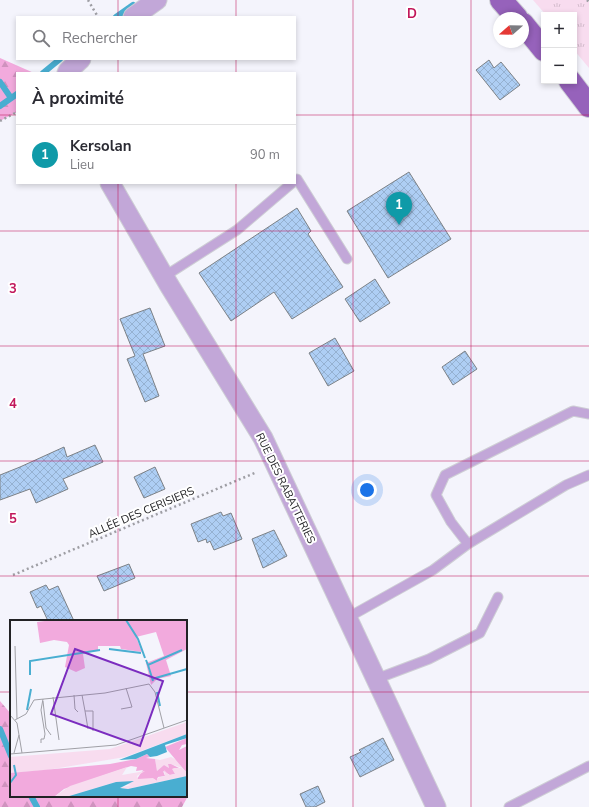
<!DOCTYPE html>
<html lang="fr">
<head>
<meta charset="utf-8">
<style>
  :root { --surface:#fff; --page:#f2f2f3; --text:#2b2b33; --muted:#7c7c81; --line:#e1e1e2; --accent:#111827 }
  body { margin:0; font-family:"Nunito Sans",sans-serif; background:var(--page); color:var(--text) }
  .controls { position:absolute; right:12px; top:12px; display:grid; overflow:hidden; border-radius:0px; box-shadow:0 2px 6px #0003 }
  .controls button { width:36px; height:36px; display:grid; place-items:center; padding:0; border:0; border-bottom:1px solid var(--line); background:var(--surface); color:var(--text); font:20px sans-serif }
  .compass { position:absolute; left:493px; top:12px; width:36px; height:36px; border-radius:50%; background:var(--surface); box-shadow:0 2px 6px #0003; rotate:250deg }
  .you { position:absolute; left:367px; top:490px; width:14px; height:14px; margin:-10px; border:3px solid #fff; border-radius:50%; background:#1a73e8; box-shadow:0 0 0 6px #1a73e833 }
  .badge { display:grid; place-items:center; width:26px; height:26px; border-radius:50%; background:var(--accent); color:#fff; font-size:13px; font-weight:700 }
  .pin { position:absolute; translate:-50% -33px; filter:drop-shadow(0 1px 2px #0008) }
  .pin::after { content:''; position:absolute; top:21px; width:14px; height:12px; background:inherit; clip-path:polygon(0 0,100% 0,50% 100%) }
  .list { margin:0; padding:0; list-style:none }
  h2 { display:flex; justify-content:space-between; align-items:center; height:52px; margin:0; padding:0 16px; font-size:17px }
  h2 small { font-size:13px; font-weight:400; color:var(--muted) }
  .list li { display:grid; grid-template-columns:26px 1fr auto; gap:12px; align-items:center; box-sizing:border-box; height:60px; padding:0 16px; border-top:1px solid var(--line) }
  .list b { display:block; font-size:15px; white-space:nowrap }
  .list p { margin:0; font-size:13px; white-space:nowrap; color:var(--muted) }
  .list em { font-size:13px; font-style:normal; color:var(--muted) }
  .icon { flex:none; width:22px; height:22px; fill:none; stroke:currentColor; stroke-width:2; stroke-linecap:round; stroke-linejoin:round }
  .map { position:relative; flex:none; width:589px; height:807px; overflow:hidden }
  .search { position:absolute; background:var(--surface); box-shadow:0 2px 6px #0003; left:16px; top:16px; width:280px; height:44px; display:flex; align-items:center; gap:10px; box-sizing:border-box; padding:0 14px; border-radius:0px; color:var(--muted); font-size:15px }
  .panel { position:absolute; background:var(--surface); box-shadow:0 2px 6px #0003; left:16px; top:72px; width:280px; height:112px; border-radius:0px }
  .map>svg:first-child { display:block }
  .grass { fill:url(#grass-tufts) }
  .forest { fill:url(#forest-firs) }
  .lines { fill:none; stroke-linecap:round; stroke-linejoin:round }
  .stream { stroke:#49aed1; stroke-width:6 }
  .building { fill:url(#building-cross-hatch); stroke:#7c8186 }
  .service-casing { stroke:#ceced5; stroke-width:11 }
  .minor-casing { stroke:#ceced5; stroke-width:21 }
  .primary-casing { stroke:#ceced5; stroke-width:24 }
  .path { stroke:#9e9ea4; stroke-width:2.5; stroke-dasharray:2 3; stroke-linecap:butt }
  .service { stroke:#c2a7d8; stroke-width:9 }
  .minor { stroke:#c2a7d8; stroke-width:19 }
  .primary { stroke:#9662bb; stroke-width:22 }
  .grid { fill:none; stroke:#c2185b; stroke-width:1; stroke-opacity:0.55 }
  .labels { text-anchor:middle; stroke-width:4; stroke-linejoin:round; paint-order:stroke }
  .street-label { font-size:11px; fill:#222225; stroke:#fff }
  .inset-river { fill:none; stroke:#49aed1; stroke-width:2 }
  .inset-road { fill:none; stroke:#a0a0a6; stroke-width:1 }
  .view { fill:#7b2cbf; fill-opacity:0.15; stroke:#7b2cbf; stroke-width:2 }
  .inset-edge { fill:none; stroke:#222225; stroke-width:2 }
  .grid-label { font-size:13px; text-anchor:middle; font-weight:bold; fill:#c2185b; stroke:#fff; stroke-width:4; stroke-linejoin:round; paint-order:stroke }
</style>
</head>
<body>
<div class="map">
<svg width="589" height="807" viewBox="0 0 589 807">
  <defs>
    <pattern id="grass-tufts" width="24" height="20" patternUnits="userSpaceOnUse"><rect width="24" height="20" fill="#f8dcef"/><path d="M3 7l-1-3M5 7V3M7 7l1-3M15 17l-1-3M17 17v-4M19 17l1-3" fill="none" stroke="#d4bccd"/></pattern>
    <pattern id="forest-firs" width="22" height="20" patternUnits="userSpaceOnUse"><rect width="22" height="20" fill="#f2aadd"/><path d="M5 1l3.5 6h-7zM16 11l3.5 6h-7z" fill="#cf92be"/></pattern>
    <pattern id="building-cross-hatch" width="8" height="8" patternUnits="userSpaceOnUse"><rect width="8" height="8" fill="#aecef4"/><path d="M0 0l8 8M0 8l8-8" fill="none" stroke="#95b1d1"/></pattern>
  </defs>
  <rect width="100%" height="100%" fill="#f4f4fc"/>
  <path class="grass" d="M 533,0 L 589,0 L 589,68 L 574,50 L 574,15 L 546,15 Z"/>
  <path class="forest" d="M 0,58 L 34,73 L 17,73 L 17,112 L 0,121 Z
    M 0,701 L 11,714 L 11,796 L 186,796 L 186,779 L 188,796 L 182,807 L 0,807 Z"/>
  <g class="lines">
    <path class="stream" d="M 116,17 L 133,5
      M 43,73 L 60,59
      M 0,82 L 11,98
      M 0,106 L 17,94
      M 0,729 L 11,756
      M 31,796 L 37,807"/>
  </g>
  <path class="building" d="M 489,60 L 494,68 L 501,62 L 520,85 L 500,100 L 476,70 Z
    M 409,172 L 451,239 L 388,278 L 347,211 Z
    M 297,208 L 311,231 L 308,234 L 343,287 L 292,319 L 274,292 L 231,321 L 199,273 Z
    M 375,279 L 390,303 L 360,322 L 345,299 Z
    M 150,308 L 165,346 L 143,354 L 159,396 L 145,402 L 127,359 L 135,356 L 120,319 Z
    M 335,338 L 354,371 L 328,386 L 309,353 Z
    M 465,351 L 477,369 L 453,385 L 442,367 Z
    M 95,445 L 103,462 L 63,479 L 68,489 L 36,503 L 30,489 L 0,500 L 0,475 L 20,467 L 64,447 L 67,457 Z
    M 155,467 L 165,489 L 144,498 L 134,477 Z
    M 221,512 L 223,516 L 231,513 L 242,539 L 214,550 L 210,541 L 207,543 L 206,539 L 198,542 L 191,524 Z
    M 274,530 L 287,556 L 263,568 L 252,539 Z
    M 129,564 L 135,578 L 104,591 L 97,576 Z
    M 46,585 L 49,590 L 58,586 L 74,621 L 48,621 L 41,606 L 37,608 L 30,592 Z
    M 383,738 L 394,760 L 360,777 L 350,757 L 361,752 L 359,750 Z
    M 318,786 L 325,802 L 315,807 L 306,807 L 300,794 Z"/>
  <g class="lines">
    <defs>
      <path id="service" d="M 295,181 L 297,179 L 347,259
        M 165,276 L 237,230 L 292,183
        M 468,544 L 566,485 L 589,475
        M 347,618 L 433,570 L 468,544 L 451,522 L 436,495 L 445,475 L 573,411 L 589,414
        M 376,679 L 429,659 L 480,633 L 498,597
        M 509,807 L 589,766"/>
      <path id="minor" d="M 133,17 L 157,0
        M 67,73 L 68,71 L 81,59
        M 110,183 L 169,285 L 263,438 L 436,807"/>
      <path id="primary" d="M 501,0 L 517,18
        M 523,24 L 544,50
        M 570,81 L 589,106"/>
    </defs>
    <use href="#service" class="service-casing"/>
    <use href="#minor" class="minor-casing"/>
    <use href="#primary" class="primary-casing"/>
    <path class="path" d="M 88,0 L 98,17
      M 587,0 L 589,2
      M 0,121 L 17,112
      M 13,575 L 257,472"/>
    <use href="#service" class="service"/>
    <use href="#minor" class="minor"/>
    <use href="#primary" class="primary"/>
  </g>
  <path class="grid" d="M 118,0 L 118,17M 236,0 L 236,17M 353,0 L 353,807M 471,0 L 471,807M 118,59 L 118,73M 236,59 L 236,73M 0,115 L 17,115M 295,115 L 589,115M 118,183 L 118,621M 236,183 L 236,807M 0,231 L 589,231M 0,346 L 589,346M 0,461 L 589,461M 0,576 L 589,576M 0,692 L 11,692M 186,692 L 589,692M 118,796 L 118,807"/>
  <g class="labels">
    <g class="street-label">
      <text transform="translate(286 488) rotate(64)" y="4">RUE DES RABATTERIES</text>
      <text transform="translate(141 512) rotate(-23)" y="4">ALLÉE DES CERISIERS</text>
    </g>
  </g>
  <g transform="translate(10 620)">
    <rect width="177" height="177" fill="#f4f4fc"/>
    <path d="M 177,102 L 177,114 L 115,137 L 37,150 L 0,153 L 0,137 L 100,129 ZM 161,137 L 167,140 L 172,148 L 161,144 L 158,144 L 159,148 L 154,145 L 147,151 L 145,139 L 150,140 Z" fill="#f8dcef"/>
    <path d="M 42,0 L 177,0 L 177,29 L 156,40 L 161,56 L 147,59 L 141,65 L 136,43 L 154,36 L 146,12 L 126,17 L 132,32 L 111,29 L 110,26 L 88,26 L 88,30 L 73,34 L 75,48 L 66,52 L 55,47 L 59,25 L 57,22 L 44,20 L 30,23 L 27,2 ZM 177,118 L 177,124 L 172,125 L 169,130 L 177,126 L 176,152 L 155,127 ZM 137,134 L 140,137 L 136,138 L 145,139 L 147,151 L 154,145 L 159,148 L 158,144 L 161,144 L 169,148 L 164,148 L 165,154 L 160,155 L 153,151 L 155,156 L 148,157 L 147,161 L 144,159 L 127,159 L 133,150 L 126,151 L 127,147 L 121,146 L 54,169 L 44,177 L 0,177 L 0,153 L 100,144 L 126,139 Z" fill="#f2aadd"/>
    <path d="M 117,147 L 112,155 L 135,151 L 127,156 L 128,159 L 143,158 L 147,161 L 147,158 L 155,156 L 154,150 L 159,155 L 165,154 L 162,149 L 164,148 L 172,148 L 177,152 L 177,156 L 118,169 L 109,168 L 121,165 L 106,162 L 56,177 L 44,177 L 60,166 Z" fill="#f8dcef"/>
    <path d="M 177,114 L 177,118 L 155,125 L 157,132 L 147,136 L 140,137 L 137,134 L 126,139 L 109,140 ZM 177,156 L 177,177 L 56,177 L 106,162 L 124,161 L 110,168 L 118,169 Z" fill="#49aed1"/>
    <path class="inset-river" d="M 116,0 L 128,19 L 135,38M 99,29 L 131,33M 136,40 L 138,45 L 172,30M 138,45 L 143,61M 20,55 L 20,41 L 90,30M 142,59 L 177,49M 147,72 L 150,86M 17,90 L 21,69M 0,163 L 6,155 L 4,145"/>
    <path class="inset-road" d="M 5,26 L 7,99M 64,75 L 65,89 L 68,92M 72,75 L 75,91 L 83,91 L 83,111M 43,77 L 49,120M 33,81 L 36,108 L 41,115M 111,89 L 122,87 L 116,68M 75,91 L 78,109M 0,95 L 7,103 L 12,133M 5,100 L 16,94 L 24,80 L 95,73 L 139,64 L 145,72 L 154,108M 31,123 L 31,119 L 34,119 L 35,114 L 31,90 L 33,79M 4,133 L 9,115M 0,134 L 106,125 L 177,100"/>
    <path class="view" d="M 65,29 L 153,61 L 130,126 L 41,94 Z"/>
    <rect width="177" height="177" class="inset-edge"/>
  </g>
  <g class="grid-label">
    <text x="412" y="18">D</text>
    <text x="13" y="293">3</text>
    <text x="13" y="408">4</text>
    <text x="13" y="523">5</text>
  </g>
</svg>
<div class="controls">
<button>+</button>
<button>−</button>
</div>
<svg class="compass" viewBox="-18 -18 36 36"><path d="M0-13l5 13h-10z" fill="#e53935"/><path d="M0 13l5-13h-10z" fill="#7c7c81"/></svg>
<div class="you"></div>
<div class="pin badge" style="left:399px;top:225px;background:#0f9aa8">1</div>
<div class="search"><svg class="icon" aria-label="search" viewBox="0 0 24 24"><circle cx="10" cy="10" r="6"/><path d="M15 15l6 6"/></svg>Rechercher</div>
<section class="panel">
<h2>À proximité<small></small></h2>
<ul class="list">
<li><span class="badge" style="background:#0f9aa8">1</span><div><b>Kersolan</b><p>Lieu</p></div><em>90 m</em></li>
</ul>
</section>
</div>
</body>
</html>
